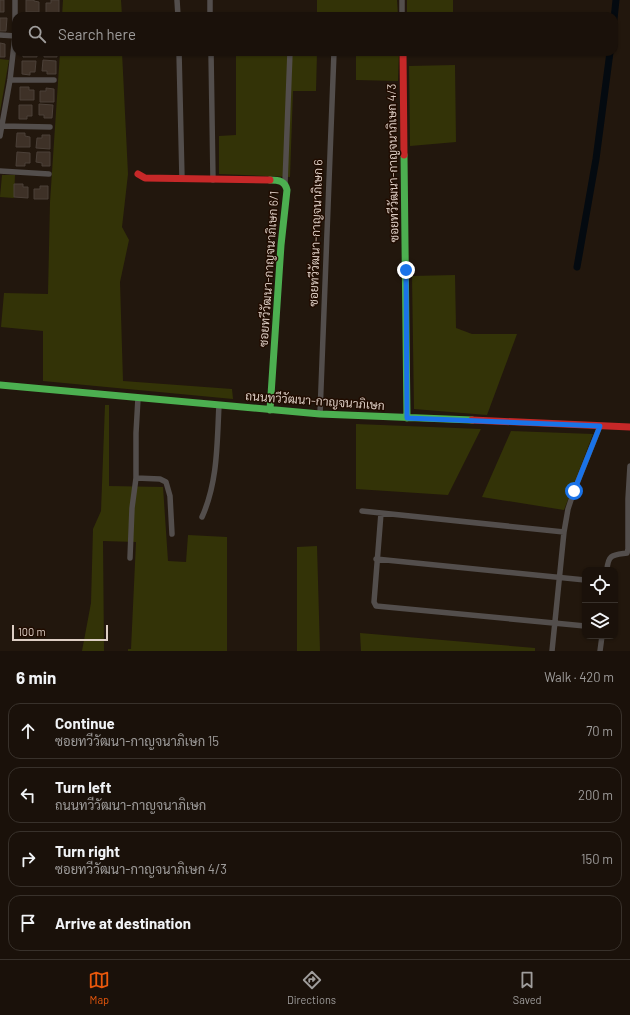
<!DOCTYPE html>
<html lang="en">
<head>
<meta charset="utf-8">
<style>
  :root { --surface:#1a110a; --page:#271f18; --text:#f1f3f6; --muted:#9f9d9c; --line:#38312b; --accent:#ea580c }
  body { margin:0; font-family:Barlow,Sarabun,sans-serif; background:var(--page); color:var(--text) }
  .controls { position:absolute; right:12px; bottom:12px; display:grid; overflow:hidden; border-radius:8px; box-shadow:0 1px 3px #0004 }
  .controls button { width:36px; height:36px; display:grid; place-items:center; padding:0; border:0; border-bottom:1px solid var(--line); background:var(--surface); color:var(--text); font:20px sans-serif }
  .scale { position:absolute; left:12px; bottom:10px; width:96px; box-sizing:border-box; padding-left:4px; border:2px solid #ddcec4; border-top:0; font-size:11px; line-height:14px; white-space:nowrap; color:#ddcec4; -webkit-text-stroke:3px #200c00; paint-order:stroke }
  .stop { position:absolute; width:12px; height:12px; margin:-9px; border:3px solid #1a73e8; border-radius:50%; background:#fff }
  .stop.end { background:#1a73e8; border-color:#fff; box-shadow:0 1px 4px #0008 }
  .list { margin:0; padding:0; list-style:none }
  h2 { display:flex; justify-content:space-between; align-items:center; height:52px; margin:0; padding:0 16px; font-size:17px }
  h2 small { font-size:13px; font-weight:400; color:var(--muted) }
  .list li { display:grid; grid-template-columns:26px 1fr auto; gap:12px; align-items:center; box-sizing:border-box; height:56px; margin:0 8px 8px; padding:0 8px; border:1px solid var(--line); border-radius:12px }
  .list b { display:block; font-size:15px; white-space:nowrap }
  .list p { margin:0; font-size:13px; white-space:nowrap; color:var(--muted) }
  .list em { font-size:13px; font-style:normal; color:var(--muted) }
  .icon { flex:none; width:22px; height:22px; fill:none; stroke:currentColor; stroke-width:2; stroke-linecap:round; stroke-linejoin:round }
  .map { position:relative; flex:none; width:630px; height:651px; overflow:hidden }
  .search { position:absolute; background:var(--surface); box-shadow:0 1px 3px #0004; left:12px; right:12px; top:12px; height:44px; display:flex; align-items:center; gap:10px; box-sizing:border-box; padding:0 14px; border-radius:12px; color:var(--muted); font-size:15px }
  .sheet { height:308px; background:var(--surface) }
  nav { display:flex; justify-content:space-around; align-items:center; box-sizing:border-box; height:56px; border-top:1px solid var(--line); background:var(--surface); font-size:11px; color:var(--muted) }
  nav a { display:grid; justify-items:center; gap:2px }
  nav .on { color:var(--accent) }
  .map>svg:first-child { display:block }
  .green { fill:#333307 }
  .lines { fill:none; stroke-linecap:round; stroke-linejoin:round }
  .canal { stroke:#040a10; stroke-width:7 }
  .building { fill:#3e3127; stroke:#4b4038 }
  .street { stroke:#534e4c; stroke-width:5.5 }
  .fast { stroke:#4caf50; stroke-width:7 }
  .jam { stroke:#c62828; stroke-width:7 }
  .route { stroke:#1a73e8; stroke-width:5 }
  .labels { text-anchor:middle; stroke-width:3; stroke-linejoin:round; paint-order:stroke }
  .street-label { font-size:12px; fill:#ddcec4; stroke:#200c00 }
</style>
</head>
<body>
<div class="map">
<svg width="630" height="651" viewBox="0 0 630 651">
  <rect width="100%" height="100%" fill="#22170d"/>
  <path class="green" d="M 63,0 L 121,0 L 122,16 L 62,16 Z
    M 317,0 L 397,0 L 398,16 L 317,16 Z
    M 407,0 L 453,0 L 453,16 L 407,16 Z
    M 60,52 L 122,52 L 128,174 L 122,227 L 129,240 L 120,282 L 123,381 L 232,389 L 233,399 L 43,381 L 43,331 L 1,327 L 4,293 L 48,294 L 50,202 Z
    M 236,52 L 317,52 L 316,91 L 293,91 L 290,177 L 219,174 L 219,136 L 236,135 Z
    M 356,52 L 399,52 L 398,81 L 356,80 Z
    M 0,59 L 9,60 L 0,112 Z
    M 455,65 L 456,142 L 410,146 L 409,66 Z
    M 2,175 L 15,175 L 14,198 L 0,197 Z
    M 455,275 L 456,328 L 472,334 L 517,334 L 487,415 L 414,409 L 412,276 Z
    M 105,405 L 109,405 L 109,486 L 163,487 L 168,561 L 186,562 L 188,535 L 227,537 L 227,651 L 128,651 L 128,649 L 131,649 L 136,542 L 103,541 L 104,651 L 82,651 L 91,603 L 93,529 L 101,511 Z
    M 356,424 L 481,429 L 448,495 L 356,489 Z
    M 511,431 L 593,434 L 564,510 L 482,497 Z
    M 317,546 L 320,651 L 297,651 L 297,547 Z
    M 360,633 L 535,648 L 535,651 L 361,651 Z"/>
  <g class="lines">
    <path class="canal" d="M 614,19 L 616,0
      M 577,267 L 596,159 L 610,52"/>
  </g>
  <path class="building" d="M 0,0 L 4,0 L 4,12 L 0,12 Z
    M 26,0 L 34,0 L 34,1 L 39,2 L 39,12 L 26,12 Z
    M 51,0 L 59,0 L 59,14 L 46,14 L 46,3 L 51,3 Z
    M 0,18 L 7,18 L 6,31 L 0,31 Z
    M 0,43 L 5,44 L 5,57 L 0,57 Z
    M 23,52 L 37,52 L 37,57 L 23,57 Z
    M 44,52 L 57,52 L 57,57 L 44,57 Z
    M 43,60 L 56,61 L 56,74 L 47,74 L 47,71 L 42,71 Z
    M 22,61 L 36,61 L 35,72 L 30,72 L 30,75 L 22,74 Z
    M 20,87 L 29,87 L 29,90 L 34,90 L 34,100 L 20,100 Z
    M 46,88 L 54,89 L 54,102 L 40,102 L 40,91 L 46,91 Z
    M 39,104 L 53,105 L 52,118 L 44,118 L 44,115 L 39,115 Z
    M 19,105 L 32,105 L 32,116 L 27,116 L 27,119 L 19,119 Z
    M 17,133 L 25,133 L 25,136 L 30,137 L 30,147 L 16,147 Z
    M 42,135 L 50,135 L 50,149 L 36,148 L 37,138 L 42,138 Z
    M 17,152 L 30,153 L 30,163 L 25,163 L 25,166 L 16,166 Z
    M 37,152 L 50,152 L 50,166 L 42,166 L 42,163 L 36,162 Z
    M 14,184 L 23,184 L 23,187 L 28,187 L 28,198 L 14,197 Z
    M 40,186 L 48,186 L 48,199 L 34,199 L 34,189 L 40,189 Z"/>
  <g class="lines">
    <path class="street" d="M 177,0 L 178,16
      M 210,0 L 210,16
      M 402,0 L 402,16
      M 0,35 L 16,36
      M 179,52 L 182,179
      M 211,52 L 213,180
      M 10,80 L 54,80
      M 2,126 L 50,127
      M 0,136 L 10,80 L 15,36 L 15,0
      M 0,171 L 49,174
      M 285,183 L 290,52
      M 320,414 L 334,52
      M 136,478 L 160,479 L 166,482 L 170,496 L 172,534
      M 362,511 L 564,532
      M 381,513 L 374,602 L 376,606 L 585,626
      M 202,517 C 218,482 217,442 219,405
      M 130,558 L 132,508 L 136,478 L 136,433 L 138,398
      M 376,559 L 585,580
      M 607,570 C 608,554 613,555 627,553 L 628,549 L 628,499 L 630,466
      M 552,651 L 564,532 L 568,509 L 574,491 L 600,426
      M 600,651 L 602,636"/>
    <path class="fast" d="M 404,155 L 407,418
      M 0,385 L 320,414 L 472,420
      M 270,410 L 281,245 L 287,190 C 285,181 279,180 270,180"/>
    <path class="jam" d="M 403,52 L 404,155
      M 138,174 L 145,178 L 270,180
      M 472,420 L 630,427"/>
  </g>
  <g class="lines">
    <path class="route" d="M 406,270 L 407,418 L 600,426 L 574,491"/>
  </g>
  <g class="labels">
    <g class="street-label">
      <text transform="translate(393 163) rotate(-91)" y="4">ซอยทวีวัฒนา-กาญจนาภิเษก 4/3</text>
      <text transform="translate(316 233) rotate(-88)" y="4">ซอยทวีวัฒนา-กาญจนาภิเษก 6</text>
      <text transform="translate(269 269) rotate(-86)" y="4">ซอยทวีวัฒนา-กาญจนาภิเษก 6/1</text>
      <text transform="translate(315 401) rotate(4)" y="4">ถนนทวีวัฒนา-กาญจนาภิเษก</text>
    </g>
  </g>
</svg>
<div class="controls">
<button><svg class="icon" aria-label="locate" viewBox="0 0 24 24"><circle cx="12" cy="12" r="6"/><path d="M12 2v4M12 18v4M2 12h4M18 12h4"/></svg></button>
<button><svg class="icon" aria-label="layers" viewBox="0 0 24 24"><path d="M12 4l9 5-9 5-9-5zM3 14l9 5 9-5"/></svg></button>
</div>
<div class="scale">100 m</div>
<div class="stop" style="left:574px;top:491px"></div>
<div class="stop end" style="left:406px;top:270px"></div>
<div class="search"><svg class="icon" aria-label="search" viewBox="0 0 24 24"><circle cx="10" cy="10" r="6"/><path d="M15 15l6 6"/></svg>Search here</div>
</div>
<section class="sheet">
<h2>6 min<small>Walk · 420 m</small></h2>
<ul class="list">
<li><svg class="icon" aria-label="ahead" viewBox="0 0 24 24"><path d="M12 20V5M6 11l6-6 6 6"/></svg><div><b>Continue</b><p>ซอยทวีวัฒนา-กาญจนาภิเษก 15</p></div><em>70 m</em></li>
<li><svg class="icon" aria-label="left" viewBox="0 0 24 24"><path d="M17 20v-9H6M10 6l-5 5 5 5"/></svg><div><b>Turn left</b><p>ถนนทวีวัฒนา-กาญจนาภิเษก</p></div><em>200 m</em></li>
<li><svg class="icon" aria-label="right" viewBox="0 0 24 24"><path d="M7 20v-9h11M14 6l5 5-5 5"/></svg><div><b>Turn right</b><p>ซอยทวีวัฒนา-กาญจนาภิเษก 4/3</p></div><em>150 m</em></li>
<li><svg class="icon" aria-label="arrive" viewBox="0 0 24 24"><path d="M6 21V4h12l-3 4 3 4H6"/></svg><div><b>Arrive at destination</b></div></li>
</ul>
</section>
<nav>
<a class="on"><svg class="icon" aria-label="map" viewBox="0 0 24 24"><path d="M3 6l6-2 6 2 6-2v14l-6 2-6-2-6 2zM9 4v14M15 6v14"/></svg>Map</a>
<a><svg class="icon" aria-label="directions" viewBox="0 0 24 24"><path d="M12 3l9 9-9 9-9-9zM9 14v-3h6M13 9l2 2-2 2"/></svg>Directions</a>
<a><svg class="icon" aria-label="saved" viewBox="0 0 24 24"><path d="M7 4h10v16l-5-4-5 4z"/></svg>Saved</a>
</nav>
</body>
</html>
